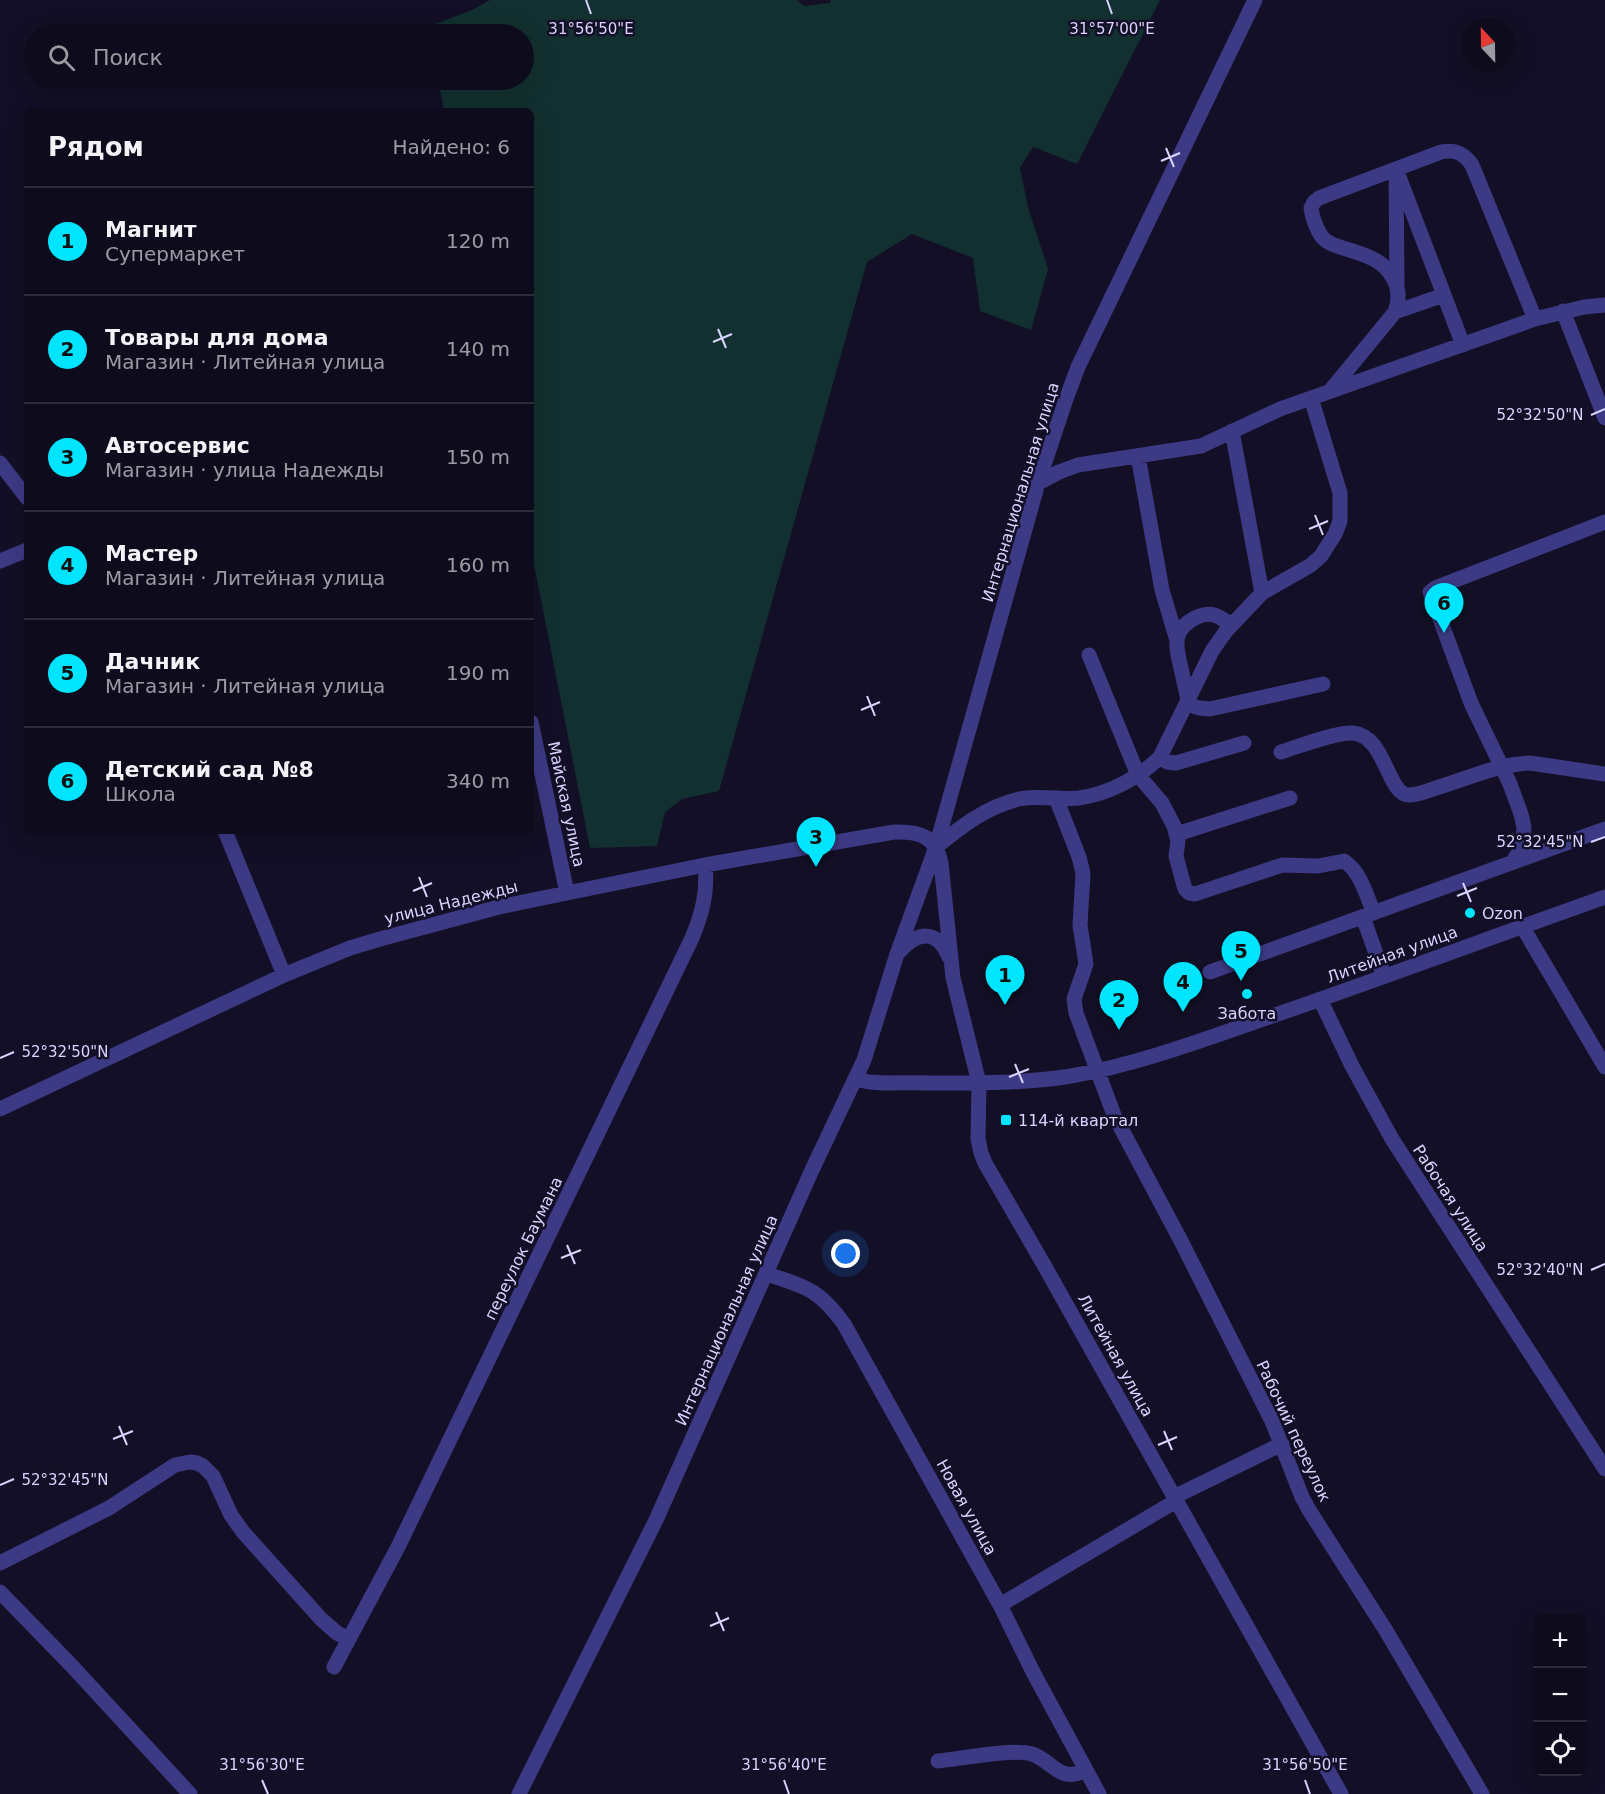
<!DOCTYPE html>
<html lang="ru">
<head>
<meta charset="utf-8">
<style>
  :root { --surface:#0e0b1c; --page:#1c1929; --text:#f1f3f6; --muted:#9b9ba3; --line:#2e2b3b; --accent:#00e5ff }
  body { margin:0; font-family:"DejaVu Sans",sans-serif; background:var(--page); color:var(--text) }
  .controls { position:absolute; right:18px; bottom:18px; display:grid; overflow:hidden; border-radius:9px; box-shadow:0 6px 24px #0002 }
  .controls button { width:54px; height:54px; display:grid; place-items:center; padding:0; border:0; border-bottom:2px solid var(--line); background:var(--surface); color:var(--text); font:30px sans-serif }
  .compass { position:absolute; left:1461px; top:18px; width:54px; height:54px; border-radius:50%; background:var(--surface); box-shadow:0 6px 24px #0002; rotate:338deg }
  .you { position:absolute; left:846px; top:1254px; width:21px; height:21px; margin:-15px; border:4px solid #fff; border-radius:50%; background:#1a73e8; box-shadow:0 0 0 9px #1a73e833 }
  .badge { display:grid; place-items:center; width:39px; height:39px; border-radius:50%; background:var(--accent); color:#111; font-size:20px; font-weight:700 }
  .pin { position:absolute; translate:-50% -50px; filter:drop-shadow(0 2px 3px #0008) }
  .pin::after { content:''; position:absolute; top:32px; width:21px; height:18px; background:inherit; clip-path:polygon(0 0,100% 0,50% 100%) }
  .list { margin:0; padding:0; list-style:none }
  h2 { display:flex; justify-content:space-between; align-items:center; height:78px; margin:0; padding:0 24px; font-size:26px }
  h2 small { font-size:20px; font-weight:400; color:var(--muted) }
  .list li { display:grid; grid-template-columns:39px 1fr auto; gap:18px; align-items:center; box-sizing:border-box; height:108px; padding:0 24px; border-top:2px solid var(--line) }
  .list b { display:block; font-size:22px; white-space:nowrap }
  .list p { margin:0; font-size:20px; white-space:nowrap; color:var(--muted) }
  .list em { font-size:20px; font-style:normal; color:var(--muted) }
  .icon { flex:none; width:33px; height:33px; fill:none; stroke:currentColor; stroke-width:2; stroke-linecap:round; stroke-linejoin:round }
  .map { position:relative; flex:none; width:1605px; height:1794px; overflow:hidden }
  .search { position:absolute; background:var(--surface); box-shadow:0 6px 24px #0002; left:24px; top:24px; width:510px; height:66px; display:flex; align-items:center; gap:15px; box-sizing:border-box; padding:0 21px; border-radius:33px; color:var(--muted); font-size:22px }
  .panel { position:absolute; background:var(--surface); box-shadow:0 6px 24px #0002; left:24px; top:108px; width:510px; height:726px; border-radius:9px }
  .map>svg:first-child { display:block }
  .green { fill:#12302f }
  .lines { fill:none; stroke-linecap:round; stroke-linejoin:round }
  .minor { stroke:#3d3a85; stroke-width:15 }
  .ticks { fill:none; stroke:#d9d4ff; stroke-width:2 }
  .poi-dot { fill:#00e5ff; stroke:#130f26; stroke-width:2 }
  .labels { text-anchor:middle; stroke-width:5; stroke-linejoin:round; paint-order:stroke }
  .street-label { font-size:16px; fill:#d9d4ff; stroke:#130f26 }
  .poi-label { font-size:16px; fill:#d9d4ff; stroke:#130f26; text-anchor:start }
  .ticks-label { font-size:15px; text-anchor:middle; fill:#d9d4ff; stroke:#130f26; stroke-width:5; stroke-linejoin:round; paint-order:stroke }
</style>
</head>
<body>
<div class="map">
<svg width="1605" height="1794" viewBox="0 0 1605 1794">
  <rect width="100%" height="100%" fill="#130f26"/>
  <path class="green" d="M 490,0 L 797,0 L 804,6 L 830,3 L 831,0 L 1160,0 L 1077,164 L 1033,147 L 1020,168 L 1028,207 L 1048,269 L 1031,330 L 980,311 L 973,258 L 912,234 L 867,262 L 719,791 L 682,799 L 665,812 L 657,846 L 590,848 L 531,549 L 531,111 L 444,111 L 438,80 L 524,80 L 524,34 L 429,34 L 428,27 L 474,9 Z"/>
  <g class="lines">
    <path class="minor" d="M 1397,285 L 1396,169 L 1463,345
      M 1563,311 L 1605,418
      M 1395,312 L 1444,295
      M 1330,391 L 1395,312 C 1399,301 1400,291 1394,280 C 1384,258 1361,254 1340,247 C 1333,245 1328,243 1323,238 C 1317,231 1312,217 1311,208 L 1314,202 L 1319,198 L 1441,152 C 1455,149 1464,153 1472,165 L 1535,319
      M 1232,431 L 1262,593
      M 1138,456 L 1162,590 L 1176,637
      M 0,463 L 27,498
      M 1038,483 L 1059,472 L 1078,465 L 1201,446 L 1280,409 L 1535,319 L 1584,307 L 1605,305
      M 0,561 L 27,550
      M 1089,655 L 1138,775 L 1162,803 L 1174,826 L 1178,841 L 1176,856 L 1183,882 L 1185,889 L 1189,893 L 1195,894 L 1282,865 L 1318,866 L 1344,861 C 1361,872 1366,895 1374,913
      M 1188,700 C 1186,689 1183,679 1181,668 C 1175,644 1172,629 1197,617 C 1211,610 1220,617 1231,625
      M 1187,704 L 1199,708 L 1210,709 L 1323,684
      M 531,722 L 567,893
      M 1281,752 C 1300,746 1335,732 1353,733 C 1386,736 1387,795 1409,795 C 1418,795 1428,791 1436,788 C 1467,779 1497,764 1530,763 L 1605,774
      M 1160,757 L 1167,762 L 1176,763 L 1244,743
      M 1056,798 L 1079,857 L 1083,873 L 1080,925 L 1086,964 L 1074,999 L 1076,1013 L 1114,1115 L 1181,1241 L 1272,1421 L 1302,1497 L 1309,1510 L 1385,1629 L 1482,1794
      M 225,831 L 284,975
      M 1177,834 L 1290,798
      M 936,847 C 962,826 986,807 1019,799 C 1039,795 1059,800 1079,798 C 1108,794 1139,778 1160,757 L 1212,651 L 1226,631 L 1262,593 L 1311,565 L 1321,556 L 1335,534 L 1340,521 L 1340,493 L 1311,398
      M 1512,863 L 1519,852 L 1523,840 L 1524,827 L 1521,814 L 1510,784 L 1471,703 L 1430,592 L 1435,588 L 1605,522
      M 1363,917 L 1384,976
      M 1522,926 L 1605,1067
      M 899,952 C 918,931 937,929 949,957
      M 1210,972 L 1605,829
      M 1320,999 L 1352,1066 L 1392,1139 L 1605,1469
      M 856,1079 L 869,1082 L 884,1083 C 946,1082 1009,1086 1071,1076 C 1140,1064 1208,1038 1275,1015 C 1385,977 1495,936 1605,897
      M 0,1109 L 284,975 L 350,948 L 380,939 L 499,907 L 567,893 L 705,865 L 894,832 C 920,831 935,836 941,863 L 953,978 L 979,1083 L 978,1139 L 981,1153 L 985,1163 L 1044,1265 L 1341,1794
      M 767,1274 C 806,1287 819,1289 844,1324 L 1000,1605 L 1033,1672 L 1099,1794
      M 1174,1497 L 1282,1444
      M 0,1563 L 109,1508 L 175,1465 L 190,1462 L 197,1463 L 203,1466 L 213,1476 L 231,1515 L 243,1532 L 321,1619 L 337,1633 L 349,1639
      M 0,1592 L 71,1665 L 190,1794
      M 1000,1605 L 1176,1501
      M 334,1667 L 398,1547 L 692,938 C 702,914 708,892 705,865
      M 938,1761 C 960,1759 1013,1748 1032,1754 C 1053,1761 1059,1784 1086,1770
      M 519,1794 L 656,1520 L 812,1170 L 864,1060 L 897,954 L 936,847 L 1038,483 L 1065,402 L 1078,367 L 1255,0"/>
  </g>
  <path class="ticks" d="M 586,0 L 591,14M 1107,0 L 1112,14M 1166,148 L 1174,167M 1161,161 L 1180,153M 718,329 L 726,348M 713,342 L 732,334M 1591,415 L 1605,409M 1315,515 L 1323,535M 1309,529 L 1328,521M 867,696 L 875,716M 861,710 L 880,702M 1591,842 L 1605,837M 419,877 L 427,897M 1463,883 L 1471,902M 413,891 L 432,883M 1457,896 L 1477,888M 0,1058 L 14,1052M 1015,1064 L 1023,1083M 1009,1077 L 1029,1069M 567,1245 L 575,1264M 561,1258 L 581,1250M 1591,1270 L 1605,1264M 119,1426 L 127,1445M 1164,1431 L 1172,1450M 113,1439 L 133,1431M 1158,1445 L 1177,1437M 0,1485 L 14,1479M 716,1612 L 724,1631M 710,1626 L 729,1618M 262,1780 L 268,1794M 784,1780 L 789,1794M 1305,1780 L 1310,1794"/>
  <g class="poi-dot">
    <circle cx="1470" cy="913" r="6"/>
    <circle cx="1247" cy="994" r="6"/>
    <rect x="1000" y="1114" width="12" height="12" rx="3"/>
  </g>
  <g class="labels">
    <g class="street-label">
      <text transform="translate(1020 492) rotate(-73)" y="6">Интернациональная улица</text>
      <text transform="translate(567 804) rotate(78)" y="6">Майская улица</text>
      <text transform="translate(451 902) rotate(-14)" y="6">улица Надежды</text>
      <text transform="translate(1392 954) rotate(-20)" y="6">Литейная улица</text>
      <text transform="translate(1451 1198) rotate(57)" y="6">Рабочая улица</text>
      <text transform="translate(523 1248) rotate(-64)" y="6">переулок Баумана</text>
      <text transform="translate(726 1320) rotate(-66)" y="6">Интернациональная улица</text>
      <text transform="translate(1116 1355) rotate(61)" y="6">Литейная улица</text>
      <text transform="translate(1294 1431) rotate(65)" y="6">Рабочий переулок</text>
      <text transform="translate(967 1507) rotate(61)" y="6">Новая улица</text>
    </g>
    <g class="poi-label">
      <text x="1482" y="919">Ozon</text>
      <text x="1247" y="1019" text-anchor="middle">Забота</text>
      <text x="1018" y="1126">114-й квартал</text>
    </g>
  </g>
  <g class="ticks-label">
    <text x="591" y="34">31°56'50"E</text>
    <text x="1112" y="34">31°57'00"E</text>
    <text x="1540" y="420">52°32'50"N</text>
    <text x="1540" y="847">52°32'45"N</text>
    <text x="65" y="1057">52°32'50"N</text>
    <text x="1540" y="1275">52°32'40"N</text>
    <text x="65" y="1485">52°32'45"N</text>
    <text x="262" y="1770">31°56'30"E</text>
    <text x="784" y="1770">31°56'40"E</text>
    <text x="1305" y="1770">31°56'50"E</text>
  </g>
</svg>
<div class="controls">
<button>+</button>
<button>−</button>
<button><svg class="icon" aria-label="locate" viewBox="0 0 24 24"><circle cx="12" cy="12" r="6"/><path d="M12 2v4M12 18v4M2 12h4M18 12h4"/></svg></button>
</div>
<svg class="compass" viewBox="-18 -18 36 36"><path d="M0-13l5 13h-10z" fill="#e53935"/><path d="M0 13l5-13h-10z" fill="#9b9ba3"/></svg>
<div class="you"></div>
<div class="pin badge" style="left:1005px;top:1005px">1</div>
<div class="pin badge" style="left:1119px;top:1030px">2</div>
<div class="pin badge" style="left:816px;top:867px">3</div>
<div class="pin badge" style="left:1183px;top:1012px">4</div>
<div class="pin badge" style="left:1241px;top:981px">5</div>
<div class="pin badge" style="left:1444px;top:633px">6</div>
<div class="search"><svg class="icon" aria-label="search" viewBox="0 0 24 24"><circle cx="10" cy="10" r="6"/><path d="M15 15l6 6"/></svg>Поиск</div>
<section class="panel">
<h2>Рядом<small>Найдено: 6</small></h2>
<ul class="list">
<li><span class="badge">1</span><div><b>Магнит</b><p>Супермаркет</p></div><em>120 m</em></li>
<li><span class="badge">2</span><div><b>Товары для дома</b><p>Магазин · Литейная улица</p></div><em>140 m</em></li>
<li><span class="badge">3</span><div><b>Автосервис</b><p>Магазин · улица Надежды</p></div><em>150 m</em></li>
<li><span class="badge">4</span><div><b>Мастер</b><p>Магазин · Литейная улица</p></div><em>160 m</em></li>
<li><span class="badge">5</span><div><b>Дачник</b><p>Магазин · Литейная улица</p></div><em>190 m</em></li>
<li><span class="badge">6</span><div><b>Детский сад №8</b><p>Школа</p></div><em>340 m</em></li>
</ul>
</section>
</div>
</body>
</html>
